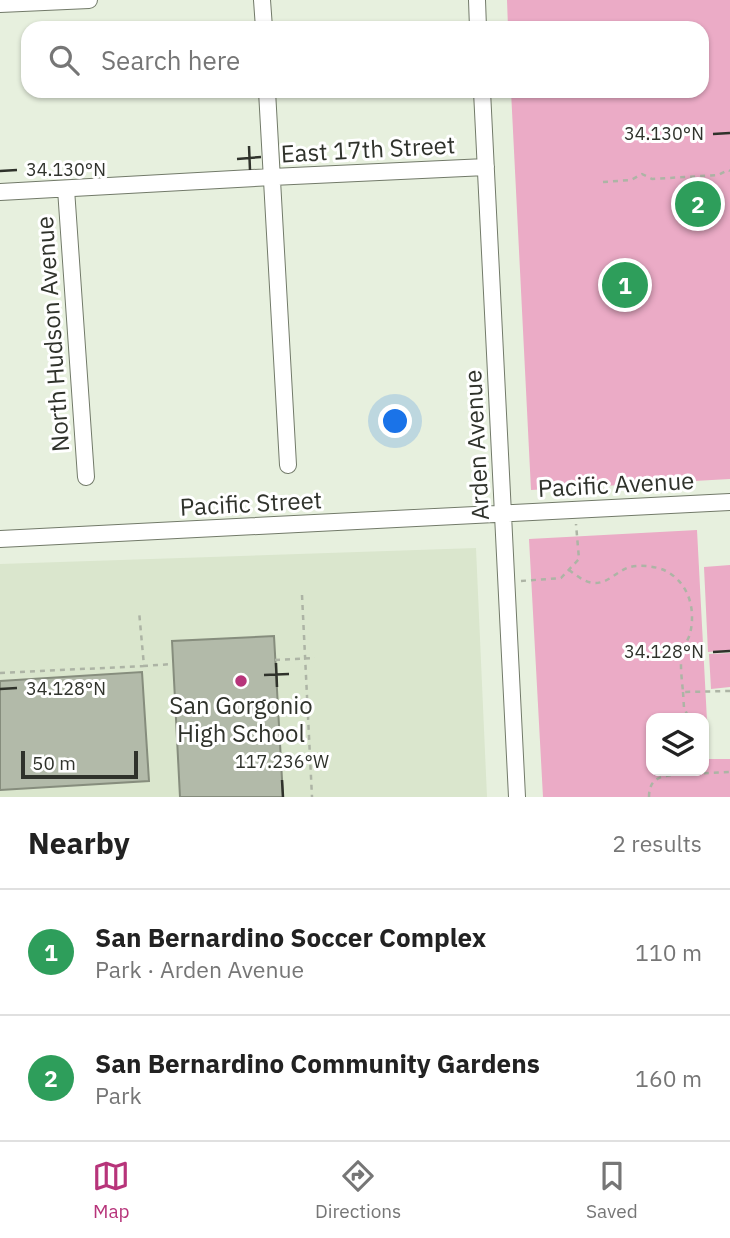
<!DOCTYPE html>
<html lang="en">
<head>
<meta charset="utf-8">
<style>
  :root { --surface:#fff; --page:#f6f6f6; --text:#222; --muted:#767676; --line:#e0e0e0; --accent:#b7347a }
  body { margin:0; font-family:"IBM Plex Sans",sans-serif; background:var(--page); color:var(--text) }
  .controls { position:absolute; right:21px; bottom:21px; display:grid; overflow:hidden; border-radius:14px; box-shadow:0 2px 5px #0004 }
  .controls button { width:63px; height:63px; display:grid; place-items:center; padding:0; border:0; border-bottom:2px solid var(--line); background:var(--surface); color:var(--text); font:35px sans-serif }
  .scale { position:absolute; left:21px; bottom:18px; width:117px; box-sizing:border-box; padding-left:7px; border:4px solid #2f322b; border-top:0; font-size:19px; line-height:24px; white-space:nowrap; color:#2f322b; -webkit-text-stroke:5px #fff; paint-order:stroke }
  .you { position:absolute; left:396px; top:422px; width:24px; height:24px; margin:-18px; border:5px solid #fff; border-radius:50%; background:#1a73e8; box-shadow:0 0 0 10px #1a73e833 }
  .badge { display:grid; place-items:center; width:46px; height:46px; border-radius:50%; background:var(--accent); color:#fff; font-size:23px; font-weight:700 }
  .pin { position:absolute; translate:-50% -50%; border:4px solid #fff; box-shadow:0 2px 7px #0006 }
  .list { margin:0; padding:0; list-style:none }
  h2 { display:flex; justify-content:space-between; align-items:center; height:91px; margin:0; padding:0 28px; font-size:30px }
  h2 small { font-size:23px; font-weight:400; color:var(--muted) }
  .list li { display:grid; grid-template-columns:46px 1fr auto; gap:21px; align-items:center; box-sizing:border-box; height:126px; padding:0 28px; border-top:2px solid var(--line) }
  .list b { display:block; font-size:26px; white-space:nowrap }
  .list p { margin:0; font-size:23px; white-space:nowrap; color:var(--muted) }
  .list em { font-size:23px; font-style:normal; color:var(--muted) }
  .icon { flex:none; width:38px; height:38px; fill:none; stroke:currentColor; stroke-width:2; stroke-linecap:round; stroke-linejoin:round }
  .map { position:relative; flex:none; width:730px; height:797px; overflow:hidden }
  .search { position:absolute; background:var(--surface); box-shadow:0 2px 5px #0004; left:21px; right:21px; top:21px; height:77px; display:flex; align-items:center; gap:18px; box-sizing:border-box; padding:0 24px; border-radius:21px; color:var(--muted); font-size:26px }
  .sheet { height:343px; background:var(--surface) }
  nav { display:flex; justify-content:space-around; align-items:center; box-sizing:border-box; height:98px; border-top:2px solid var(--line); background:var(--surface); font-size:19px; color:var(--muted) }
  nav a { display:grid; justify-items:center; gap:4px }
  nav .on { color:var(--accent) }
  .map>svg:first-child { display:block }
  .built { fill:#dae6cd }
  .green { fill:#ebabc6; fill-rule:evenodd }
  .building { fill:#b2baa9; stroke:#868d7d; stroke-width:2 }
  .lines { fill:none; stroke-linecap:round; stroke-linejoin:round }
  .minor-casing { stroke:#727a69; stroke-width:18 }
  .path { stroke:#adb4a5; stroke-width:2.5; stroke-dasharray:5 5; stroke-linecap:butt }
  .minor { stroke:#fff; stroke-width:16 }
  .ticks { fill:none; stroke:#2f322b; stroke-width:2.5 }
  .poi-dot { fill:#b7347a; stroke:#fff; stroke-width:2.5 }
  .labels { text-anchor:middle; stroke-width:6; stroke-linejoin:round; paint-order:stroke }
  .street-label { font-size:24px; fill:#2f322b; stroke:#fff }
  .poi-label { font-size:24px; fill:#2f322b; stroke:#fff }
  .ticks-label { font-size:18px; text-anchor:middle; fill:#2f322b; stroke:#fff; stroke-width:6; stroke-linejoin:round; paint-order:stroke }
</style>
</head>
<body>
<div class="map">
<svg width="730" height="797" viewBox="0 0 730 797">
  <rect width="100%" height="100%" fill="#e7f0de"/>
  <path class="built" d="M 476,548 L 487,797 L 0,797 L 0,564 Z"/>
  <path class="green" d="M 507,0 L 730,0 L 730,479 L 531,490 L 511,91 L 702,91 L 702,28 L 508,28 Z
    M 697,530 L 709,759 L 730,759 L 730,797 L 543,797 L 529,539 ZM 704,718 L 704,771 L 651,771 L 651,718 Z
    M 730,565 L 730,650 L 708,652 L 704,567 Z
    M 730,653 L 730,687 L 711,689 L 709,654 Z"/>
  <path class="building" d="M 274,636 L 283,797 L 180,797 L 172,641 Z
    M 142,672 L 149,781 L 0,790 L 0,681 Z"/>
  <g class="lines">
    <defs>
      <path id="minor" d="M 262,0 L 264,28
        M 477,0 L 478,28
        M 0,4 L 89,0
        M 267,91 L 288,465
        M 482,91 L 517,797
        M 66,189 L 86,477
        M 0,192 L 272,177 L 486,167
        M 0,539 L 730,502"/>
    </defs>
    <use href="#minor" class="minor-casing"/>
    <path class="path" d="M 603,182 L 631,180 L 642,174 L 652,179 L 718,175 L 728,170 L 730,171
      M 569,570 C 576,575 584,582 593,583 C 607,584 615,573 627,568 C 637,564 654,566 664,570 C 689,582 696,609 690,634 C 688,640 685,644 683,649 C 679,661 682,680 683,692 L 730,691
      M 521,581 L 561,578 L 579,559 L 576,524
      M 302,595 L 312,797
      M 275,660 L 315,658
      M 143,666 L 173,664
      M 0,673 L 144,666 L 139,611
      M 683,692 L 684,708 L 689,718
      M 688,771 L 687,774 L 730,772
      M 649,797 C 649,773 668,776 687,774"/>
    <use href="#minor" class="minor"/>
  </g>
  <path class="ticks" d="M 713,134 L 730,133M 249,146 L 250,170M 237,159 L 261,157M 0,171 L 17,170M 713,652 L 730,651M 276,663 L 277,687M 264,675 L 289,674M 0,689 L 17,688M 282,780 L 283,797"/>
  <circle class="poi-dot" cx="241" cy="681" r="7"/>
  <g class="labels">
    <g class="street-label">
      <text transform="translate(368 150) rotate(-3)" y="8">East 17th Street</text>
      <text transform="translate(53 334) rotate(-94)" y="8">North Hudson Avenue</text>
      <text transform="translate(477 445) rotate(-93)" y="8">Arden Avenue</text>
      <text transform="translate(616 485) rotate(-3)" y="8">Pacific Avenue</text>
      <text transform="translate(251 504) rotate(-3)" y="8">Pacific Street</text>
    </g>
    <g class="poi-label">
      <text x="241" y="714">San Gorgonio<tspan x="241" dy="28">High School</tspan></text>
    </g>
  </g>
  <g class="ticks-label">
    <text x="664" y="140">34.130°N</text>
    <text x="66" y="176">34.130°N</text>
    <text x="664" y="658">34.128°N</text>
    <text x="66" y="695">34.128°N</text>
    <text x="282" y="768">117.236°W</text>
  </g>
</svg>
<div class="controls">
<button><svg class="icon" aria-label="layers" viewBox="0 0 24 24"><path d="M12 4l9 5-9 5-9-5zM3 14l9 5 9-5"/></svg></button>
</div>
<div class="scale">50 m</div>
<div class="you"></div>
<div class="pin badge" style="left:625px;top:285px;background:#2e9e5b">1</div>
<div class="pin badge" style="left:698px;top:204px;background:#2e9e5b">2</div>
<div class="search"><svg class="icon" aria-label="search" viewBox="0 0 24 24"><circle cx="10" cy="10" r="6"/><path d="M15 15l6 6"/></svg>Search here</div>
</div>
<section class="sheet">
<h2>Nearby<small>2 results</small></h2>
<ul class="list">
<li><span class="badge" style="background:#2e9e5b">1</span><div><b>San Bernardino Soccer Complex</b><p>Park · Arden Avenue</p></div><em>110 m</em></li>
<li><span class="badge" style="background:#2e9e5b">2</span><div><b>San Bernardino Community Gardens</b><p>Park</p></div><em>160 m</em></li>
</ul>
</section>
<nav>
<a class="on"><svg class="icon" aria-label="map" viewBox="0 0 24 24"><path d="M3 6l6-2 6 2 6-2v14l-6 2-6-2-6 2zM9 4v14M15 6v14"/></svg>Map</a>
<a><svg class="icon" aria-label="directions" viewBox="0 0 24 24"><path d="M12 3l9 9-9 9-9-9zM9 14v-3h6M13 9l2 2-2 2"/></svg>Directions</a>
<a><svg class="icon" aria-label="saved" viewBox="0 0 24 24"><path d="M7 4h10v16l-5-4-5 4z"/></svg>Saved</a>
</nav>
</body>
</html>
